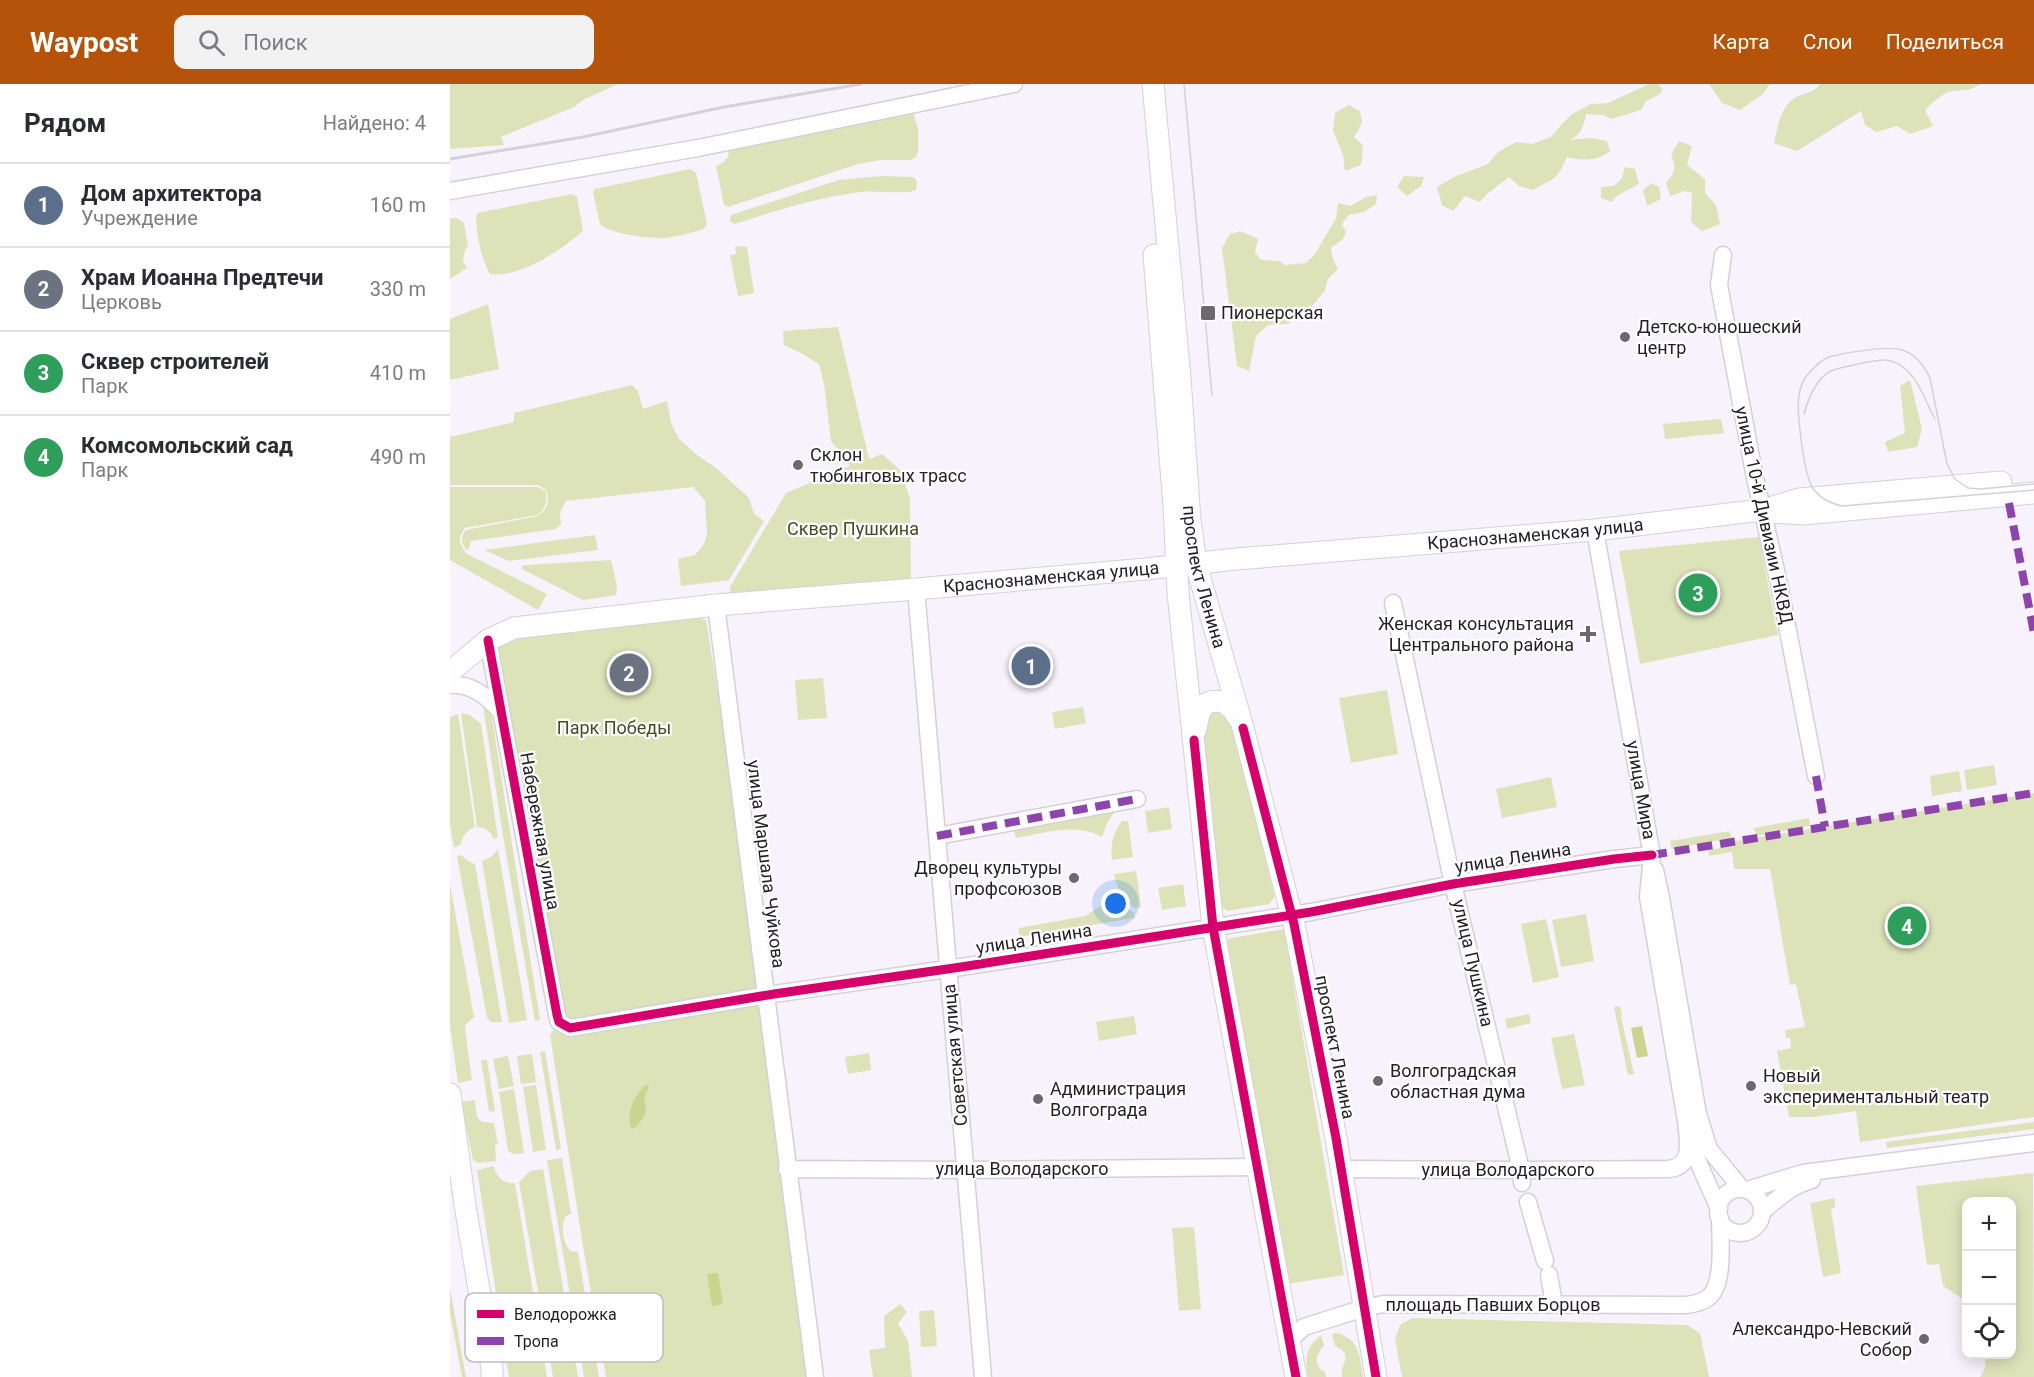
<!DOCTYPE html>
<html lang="ru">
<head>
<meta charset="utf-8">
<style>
  :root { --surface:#fff; --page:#f2f2f3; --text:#2b2b33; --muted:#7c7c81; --line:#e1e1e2; --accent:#b45309 }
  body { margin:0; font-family:Roboto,sans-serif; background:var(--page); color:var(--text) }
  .controls { position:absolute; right:18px; bottom:18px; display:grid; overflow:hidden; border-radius:12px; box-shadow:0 3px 15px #0003 }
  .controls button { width:54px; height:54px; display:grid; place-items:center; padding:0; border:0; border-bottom:2px solid var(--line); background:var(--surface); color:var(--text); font:30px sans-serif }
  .you { position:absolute; left:666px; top:820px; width:21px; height:21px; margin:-15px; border:4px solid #fff; border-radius:50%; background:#1a73e8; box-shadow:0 0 0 9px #1a73e833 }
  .badge { display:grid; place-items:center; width:39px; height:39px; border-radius:50%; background:var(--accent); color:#fff; font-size:20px; font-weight:700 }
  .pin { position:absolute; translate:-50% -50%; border:3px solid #fff; box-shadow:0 2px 6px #0006 }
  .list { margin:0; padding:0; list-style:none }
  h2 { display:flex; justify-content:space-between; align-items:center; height:78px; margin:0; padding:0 24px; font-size:26px }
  h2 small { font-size:20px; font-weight:400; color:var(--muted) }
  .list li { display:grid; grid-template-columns:39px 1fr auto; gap:18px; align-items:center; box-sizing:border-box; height:84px; padding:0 24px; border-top:2px solid var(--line) }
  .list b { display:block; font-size:22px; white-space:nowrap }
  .list p { margin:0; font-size:20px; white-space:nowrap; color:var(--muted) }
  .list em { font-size:20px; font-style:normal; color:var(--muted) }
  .icon { flex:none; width:33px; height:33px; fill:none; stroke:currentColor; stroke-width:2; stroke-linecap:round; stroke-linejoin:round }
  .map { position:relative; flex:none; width:1584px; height:1293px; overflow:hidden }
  header { display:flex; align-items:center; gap:36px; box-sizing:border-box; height:84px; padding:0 30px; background:var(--accent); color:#fff }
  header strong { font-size:28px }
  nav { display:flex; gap:33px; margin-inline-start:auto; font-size:21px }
  .search { width:420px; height:54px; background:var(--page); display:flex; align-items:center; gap:15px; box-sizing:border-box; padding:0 21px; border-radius:12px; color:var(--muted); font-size:22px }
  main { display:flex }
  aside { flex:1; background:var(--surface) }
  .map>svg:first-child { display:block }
  .green { fill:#dde3b9 }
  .water { fill:#c9d48f }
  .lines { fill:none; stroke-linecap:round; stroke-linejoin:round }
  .minor-casing { stroke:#d5d0d8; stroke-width:19 }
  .major-casing { stroke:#d5d0d8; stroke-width:23 }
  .minor { stroke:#fefdff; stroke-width:16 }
  .major { stroke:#fefdff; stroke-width:21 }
  .tram { stroke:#d3d2d5; stroke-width:1.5 }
  .rail { stroke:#d3d2d5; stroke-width:3 }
  .quiet { stroke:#8e44ad; stroke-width:8; stroke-dasharray:15 8; stroke-linecap:butt }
  .cycleway-casing { stroke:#fff; stroke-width:13 }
  .cycleway { stroke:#d6006c; stroke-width:9 }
  .poi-dot { fill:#6d6870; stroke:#fff; stroke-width:2 }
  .labels { text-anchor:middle; stroke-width:4.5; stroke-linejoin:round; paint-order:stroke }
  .poi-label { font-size:18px; fill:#221e25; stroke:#fff; text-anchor:start }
  .street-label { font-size:18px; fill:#221e25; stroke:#fff }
  .park-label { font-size:18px; fill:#454c22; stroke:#fff }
  .key { fill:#fff; stroke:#bdbcbe; stroke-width:1.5 }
  .key-label { font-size:16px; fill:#221e25 }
</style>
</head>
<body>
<header>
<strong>Waypost</strong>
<div class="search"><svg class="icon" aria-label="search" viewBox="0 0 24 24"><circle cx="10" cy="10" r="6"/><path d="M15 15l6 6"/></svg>Поиск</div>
<nav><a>Карта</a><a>Слои</a><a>Поделиться</a></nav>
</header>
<main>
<aside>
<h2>Рядом<small>Найдено: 4</small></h2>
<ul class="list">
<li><span class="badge" style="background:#5c6f8a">1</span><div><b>Дом архитектора</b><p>Учреждение</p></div><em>160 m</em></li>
<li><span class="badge" style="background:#6b7280">2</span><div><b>Храм Иоанна Предтечи</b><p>Церковь</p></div><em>330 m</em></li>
<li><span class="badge" style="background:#2e9e5b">3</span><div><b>Сквер строителей</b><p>Парк</p></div><em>410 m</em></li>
<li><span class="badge" style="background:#2e9e5b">4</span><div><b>Комсомольский сад</b><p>Парк</p></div><em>490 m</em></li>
</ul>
</aside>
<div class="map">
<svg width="1584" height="1293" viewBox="0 0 1584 1293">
  <rect width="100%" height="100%" fill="#f8f2fc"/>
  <path class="green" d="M 0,0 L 168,0 L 133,16 L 124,23 L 51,53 L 54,61 L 0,65 Z
    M 1199,0 L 1208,0 L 1213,5 L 1210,10 L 1196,17 L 1191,26 L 1162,35 L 1153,31 L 1136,30 C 1134,43 1131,50 1120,56 L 1141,54 L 1157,57 L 1160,67 C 1149,77 1130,77 1117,73 C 1106,98 1105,93 1083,106 L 1069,102 L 1059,93 L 1037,110 L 1030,118 L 1015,112 L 1003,127 L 992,121 L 987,103 L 1006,92 L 1038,80 L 1048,68 L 1066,58 L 1082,60 L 1101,53 L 1111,41 L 1122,30 L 1141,20 L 1158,19 Z
    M 1259,0 L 1320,0 L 1313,10 L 1290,26 L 1272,19 Z
    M 1370,0 L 1530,0 C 1518,8 1516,5 1503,7 C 1492,9 1482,19 1475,26 L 1483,42 L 1460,50 L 1447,42 L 1426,48 L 1415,41 L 1411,27 L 1347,67 L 1324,59 C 1327,46 1330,25 1342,16 C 1350,9 1364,10 1370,0 Z
    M 899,21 L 910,27 L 912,39 L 904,53 L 913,61 L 911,81 L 895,87 L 893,71 L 883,47 L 885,29 Z
    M 463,27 L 468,45 L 468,69 L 465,74 L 460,76 L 431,76 L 408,80 L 278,123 L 274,121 L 266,82 L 274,78 L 279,71 L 277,63 Z
    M 1229,57 L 1242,62 L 1237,81 L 1255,95 L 1255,109 L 1266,121 L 1270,140 L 1252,147 L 1241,138 L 1242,109 L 1235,107 L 1220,112 L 1216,99 C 1225,88 1227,84 1221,71 Z
    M 1175,83 L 1185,85 L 1189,100 L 1168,111 L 1162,118 L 1151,114 L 1151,103 L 1164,102 L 1172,94 Z
    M 240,85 L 246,89 L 257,140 L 254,145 C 241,149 229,152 216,154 C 203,155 158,150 150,140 L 143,108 L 145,105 Z
    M 432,92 L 464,93 L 467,98 L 466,106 C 457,111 424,106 411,108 C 368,113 326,127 284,140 L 280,137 L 281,131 L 389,96 Z
    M 954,92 L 974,93 L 971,102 L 957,112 L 947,103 Z
    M 1202,99 L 1209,103 L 1211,115 L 1197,122 L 1193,106 Z
    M 122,110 L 127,113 L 133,147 C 111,166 71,194 40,190 C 32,178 24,143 27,129 Z
    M 927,111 L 926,120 L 914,128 L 899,131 L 892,140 L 896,148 L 893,155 L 881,164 L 883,176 L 888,185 L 878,195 L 874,208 L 863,221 L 846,227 L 839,240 L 818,241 L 806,252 L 799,287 L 787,282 L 772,164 L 780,150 L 790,147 L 808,155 L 805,168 L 811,176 L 829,177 L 835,181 L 856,179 L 865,170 L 886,134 L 888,119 L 901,122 L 916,113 Z
    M 6,134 L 14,139 L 18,163 L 15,166 L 13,176 L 17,184 L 0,195 L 0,135 Z
    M 285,162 L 297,163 L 304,209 L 288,212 L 280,171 L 286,170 Z
    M 38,220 L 49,285 L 0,296 L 0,235 Z
    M 388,243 L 419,375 L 432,370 L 451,387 L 460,415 L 461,497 L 281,516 L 280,503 L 336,409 L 400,382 L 381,357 L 374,300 L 369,280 L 351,269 L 334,261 L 333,247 Z
    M 1460,296 L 1472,345 L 1467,363 L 1438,368 L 1435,358 L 1455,349 L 1450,302 Z
    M 182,301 L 188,307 L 193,325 L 217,317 L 221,339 L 229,355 L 247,371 L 266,384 L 299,414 L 304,430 L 314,437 L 279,496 L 231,502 L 228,475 L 245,471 L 254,460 L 257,450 L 255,417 L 243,403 L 116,417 L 110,428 L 111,440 L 106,445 L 21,457 L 18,467 C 11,461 10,453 16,446 L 88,432 C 98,424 100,418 96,406 L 88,401 L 0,401 L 0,353 L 64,338 L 64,329 Z
    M 1271,335 L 1274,349 L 1215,355 L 1213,340 Z
    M 0,403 L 88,403 L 95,407 C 98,417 96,423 88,431 L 15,444 C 7,453 9,461 17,470 L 97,510 L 88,526 L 0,476 Z
    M 145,451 L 148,466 L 59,477 L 34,466 Z
    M 1309,453 L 1328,551 L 1190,580 L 1169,467 Z
    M 161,476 L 167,502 L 166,511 L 133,516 L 72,485 L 72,482 L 76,481 Z
    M 251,522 L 253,536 L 256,536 L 274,648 L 359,1293 L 156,1293 L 133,1162 L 100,951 L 109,938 L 38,556 Z
    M 373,594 L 377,634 L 348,636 L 345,596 Z
    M 937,606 L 948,670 L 901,679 L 889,614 Z
    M 33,622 L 41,628 L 90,936 L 85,937 L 53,752 Z
    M 633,623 L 636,639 L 605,645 L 602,628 Z
    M 768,623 L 781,640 L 824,810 L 824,814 L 819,820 L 778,827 L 773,824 L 770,820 L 752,645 L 753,636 Z
    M 11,629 L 20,631 L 31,640 L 48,754 L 43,755 C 42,748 35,743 27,743 Z
    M 8,630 L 25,743 C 16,747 13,751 11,760 L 4,764 L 0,741 L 0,633 Z
    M 1544,681 L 1547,701 L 1517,706 L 1514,686 Z
    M 1509,687 L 1512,707 L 1482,712 L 1480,692 Z
    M 1101,693 L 1107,723 L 1052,734 L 1046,705 Z
    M 1584,709 L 1584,1033 L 1410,1058 L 1406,1027 L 1365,1033 L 1339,1033 L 1327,967 L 1341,964 L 1340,954 L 1336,954 L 1335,946 L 1355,943 L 1346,900 L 1340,901 L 1320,785 L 1284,785 L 1282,768 L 1259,772 L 1258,766 L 1284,762 L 1285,757 Z
    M 719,723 L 722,745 L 698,749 L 695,727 Z
    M 665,727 L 657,739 L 652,753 C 626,738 594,749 566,754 L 563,742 Z
    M 1359,734 L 1360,742 L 1306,752 L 1304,744 Z
    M 672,737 L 678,737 L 683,773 L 662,776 C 660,762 663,748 672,737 Z
    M 1280,747 L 1281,754 L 1222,765 L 1220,757 Z
    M 48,765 L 77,936 L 59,939 L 32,777 L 42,772 Z
    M 11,771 L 18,777 L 25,780 L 52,938 L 41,938 L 37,934 L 7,772 Z
    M 686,787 L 691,823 L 685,824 C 674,817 666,803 664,790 Z
    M 0,800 L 24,933 L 16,940 L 15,945 L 22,996 L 8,999 L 0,943 Z
    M 733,800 L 736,822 L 712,826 L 708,804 Z
    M 661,815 L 684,829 L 684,834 L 569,853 L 569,844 L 635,832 Z
    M 1136,830 L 1144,877 L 1111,883 L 1102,836 Z
    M 1096,835 L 1109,893 L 1083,899 L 1071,840 Z
    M 834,845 L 894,1191 L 837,1200 L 777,855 Z
    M 1170,922 L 1172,932 L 1171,933 L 1184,990 L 1178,991 L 1164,923 Z
    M 1079,930 L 1081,939 L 1057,945 L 1055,935 Z
    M 684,932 L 687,950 L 649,957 L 646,938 Z
    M 1124,950 L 1135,1001 L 1112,1005 L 1101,954 Z
    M 95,967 L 111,1065 L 106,1066 L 90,968 Z
    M 419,969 L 421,986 L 398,990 L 395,973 Z
    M 82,970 L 86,998 L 71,1000 L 67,972 Z
    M 58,972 L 64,1002 L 49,1005 L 43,975 Z
    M 37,976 L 45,1027 L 39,1028 L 31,976 Z
    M 86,1001 L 96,1066 L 83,1068 L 73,1003 Z
    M 64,1005 L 74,1069 L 63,1070 L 58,1067 L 49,1008 Z
    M 25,1016 L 27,1033 L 32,1038 L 44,1039 L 48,1060 L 45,1061 L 46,1077 L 28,1079 L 23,1076 L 11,1018 Z
    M 1584,1038 L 1584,1045 L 1437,1064 L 1436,1058 Z
    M 112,1074 L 121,1130 L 116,1132 C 110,1142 113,1158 120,1167 L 128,1168 L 149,1293 L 134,1293 L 97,1076 Z
    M 44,1082 C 46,1093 53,1100 65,1099 L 97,1293 L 59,1293 L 27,1086 Z
    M 93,1085 L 128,1293 L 103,1293 L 69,1098 L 80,1087 Z
    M 1583,1089 L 1584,1293 L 1530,1293 L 1535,1283 L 1536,1271 L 1562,1270 L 1562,1118 L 1516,1118 L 1516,1217 L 1493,1202 L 1489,1180 L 1477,1181 L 1466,1102 Z
    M 1385,1114 L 1385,1123 L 1381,1126 L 1391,1189 L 1373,1193 L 1360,1119 Z
    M 744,1143 L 751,1225 L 729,1227 L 722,1144 Z
    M 0,1205 L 16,1293 L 12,1293 L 0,1229 Z
    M 450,1220 L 457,1228 L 448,1239 L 458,1257 L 462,1293 L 423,1293 L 419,1266 L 435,1264 L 434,1232 Z
    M 484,1226 L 487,1262 L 471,1263 L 469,1227 Z
    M 962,1234 L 1237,1241 L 1250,1249 L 1259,1293 L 952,1293 L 945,1255 L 950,1241 Z
    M 887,1249 C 911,1257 909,1271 913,1293 L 892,1293 C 890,1279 905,1271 885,1262 L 882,1250 Z
    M 871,1251 L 874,1262 C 865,1270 864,1283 875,1288 L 876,1293 L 858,1293 C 855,1275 855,1263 871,1251 Z"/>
  <path class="water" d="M 1192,942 L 1198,972 L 1187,974 L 1181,944 Z
    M 197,1000 L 199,1003 L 194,1015 L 196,1026 L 194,1033 L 184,1045 L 181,1044 C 176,1031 184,1009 197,1000 Z
    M 268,1189 L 273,1220 L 262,1222 L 257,1190 Z"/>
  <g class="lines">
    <defs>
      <path id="minor" d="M 0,107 L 248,64 L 564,0
        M 1273,171 L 1269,201 L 1304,389 L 1329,500 L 1366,692
        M 466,505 L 533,1293
        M 943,519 L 1003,800 L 1071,1086 L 1072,1099
        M 266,521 L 365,1293
        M 38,556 L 107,931 L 109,938 L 120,944 L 324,910 L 511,883 L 861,828 L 1003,800 L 1164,775 L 1202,771
        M 0,601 C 21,599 38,613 51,628
        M 487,752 L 687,715
        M 1205,786 L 1211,814 L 1248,1030 L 1259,1065 L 1292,1105
        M 1241,1055 L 1245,1071 L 1269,1125
        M 337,1085 L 515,1086 L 807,1083
        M 891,1085 L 1071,1086 L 1218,1085 C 1244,1083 1238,1056 1236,1037 L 1198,813 L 1202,771 L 1199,755 L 1145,446
        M1268 1127a22 22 0 1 1 44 0a22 22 0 1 1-44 0Z
        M 1297,1106 L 1353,1089 L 1584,1059
        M 1078,1118 L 1095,1177
        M 1312,1128 C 1327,1115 1342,1101 1362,1096
        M 1099,1191 L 1104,1220
        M 839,1257 L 854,1243 L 914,1224 L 933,1220 L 1236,1221 C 1244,1220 1253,1218 1259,1213 C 1275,1199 1270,1154 1270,1134"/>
      <g id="major">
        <path id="s1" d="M 703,0 L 730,294 L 740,436 L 746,480 L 793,644 L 844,840 L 886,1054 L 926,1293"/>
        <path d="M 704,171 L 724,423 L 728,509 L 763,843 L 846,1293"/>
        <path d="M 1323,423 L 1349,415 L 1551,398"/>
        <path id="s2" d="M 0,588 L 38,556 L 64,544 L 266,521 L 466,505 L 696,485 L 786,475 L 1145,446 L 1303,427 L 1353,430 L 1584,409"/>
        <path d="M 746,645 C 749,627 751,614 774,618 L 783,626 L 789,635"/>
        <path d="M 0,1010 L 15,1121 L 42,1284 L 42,1293"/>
      </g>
    </defs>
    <use href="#minor" class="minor-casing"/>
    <use href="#major" class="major-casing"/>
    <use href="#minor" class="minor"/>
    <use href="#major" class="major"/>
    <path class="tram" d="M 734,0 L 762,311
      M 1354,330 C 1358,315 1365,297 1379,288 C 1385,284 1426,276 1433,276 C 1440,276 1449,279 1454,284 C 1469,295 1476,319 1485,335
      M 1584,400 L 1530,405 L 1518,404 L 1505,395 L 1497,380 L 1480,294 C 1474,282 1466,270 1452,266 C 1439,261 1394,269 1379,273 C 1369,277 1361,286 1355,294 C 1352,299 1350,306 1349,311 C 1346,328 1354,388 1362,403 C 1369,414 1379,419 1392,422 L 1584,406"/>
    <path class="rail" d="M 0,75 L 133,53 L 274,23 L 411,0"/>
    <path class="quiet" d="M 1559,419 L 1584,549
      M 1366,692 L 1375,743
      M 487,752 L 687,715
      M 1202,771 L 1584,709"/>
    <defs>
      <path id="cycleway" d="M 38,556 L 107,931 L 109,938 L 120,944 L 324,910 L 511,883 L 861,828 L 1003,800 L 1164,775 L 1202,771
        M 793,644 L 844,840 L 886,1054 L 926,1293
        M 744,656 L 763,843 L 846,1293"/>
    </defs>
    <use href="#cycleway" class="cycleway-casing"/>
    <use href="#cycleway" class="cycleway"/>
  </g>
  <g class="poi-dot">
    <rect x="750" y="221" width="16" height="16" rx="3"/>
    <circle cx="1175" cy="253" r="6"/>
    <circle cx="348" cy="381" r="6"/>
    <path d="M1135 541h6v6h6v6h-6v6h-6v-6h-6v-6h6z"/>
    <circle cx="624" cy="794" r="6"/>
    <circle cx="928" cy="997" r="6"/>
    <circle cx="1301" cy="1002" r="6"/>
    <circle cx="588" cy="1015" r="6"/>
    <circle cx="1474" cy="1255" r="6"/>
  </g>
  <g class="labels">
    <g class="poi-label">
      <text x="771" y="235">Пионерская</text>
      <text x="1187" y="249">Детско-юношеский<tspan x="1187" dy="21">центр</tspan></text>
      <text x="360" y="377">Склон<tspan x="360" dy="21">тюбинговых трасс</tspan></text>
      <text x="1124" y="546" text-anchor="end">Женская консультация<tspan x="1124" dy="21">Центрального района</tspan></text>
      <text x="612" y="790" text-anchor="end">Дворец культуры<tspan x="612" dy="21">профсоюзов</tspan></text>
      <text x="940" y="993">Волгоградская<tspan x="940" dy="21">областная дума</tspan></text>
      <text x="1313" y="998">Новый<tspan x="1313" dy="21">экспериментальный театр</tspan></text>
      <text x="600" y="1011">Администрация<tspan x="600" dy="21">Волгограда</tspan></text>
      <text x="1462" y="1251" text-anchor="end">Александро-Невский<tspan x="1462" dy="21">Собор</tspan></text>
    </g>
    <g class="street-label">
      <text transform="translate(1314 431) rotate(78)" y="6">улица 10-й Дивизии НКВД</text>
      <text dy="6" stroke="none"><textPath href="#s2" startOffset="1104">Краснознаменская улица</textPath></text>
      <text dy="6" stroke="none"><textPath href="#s1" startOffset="496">проспект Ленина</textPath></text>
      <text dy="6" stroke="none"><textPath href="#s2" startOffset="618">Краснознаменская улица</textPath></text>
      <text transform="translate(1191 706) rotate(80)" y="6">улица Мира</text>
      <text transform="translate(90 747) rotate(80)" y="6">Набережная улица</text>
      <text transform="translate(1063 774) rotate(-9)" y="6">улица Ленина</text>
      <text transform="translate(316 780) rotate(83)" y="6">улица Маршала Чуйкова</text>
      <text transform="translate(584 855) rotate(-9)" y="6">улица Ленина</text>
      <text transform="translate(1023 879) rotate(77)" y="6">улица Пушкина</text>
      <text transform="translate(885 963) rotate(79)" y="6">проспект Ленина</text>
      <text transform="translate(505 971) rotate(-95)" y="6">Советская улица</text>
      <text x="572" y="1091">улица Володарского</text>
      <text x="1058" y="1092">улица Володарского</text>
      <text x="1043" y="1227">площадь Павших Борцов</text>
    </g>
    <g class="park-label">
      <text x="403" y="451">Сквер Пушкина</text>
      <text x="164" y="650">Парк Победы</text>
    </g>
  </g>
  <rect x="15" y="1209" width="198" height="69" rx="9" class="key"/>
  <rect x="27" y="1226" width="27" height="8" fill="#d6006c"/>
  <rect x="27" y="1253" width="27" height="8" fill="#8e44ad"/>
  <g class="key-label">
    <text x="64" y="1236">Велодорожка</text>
    <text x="64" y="1263">Тропа</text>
  </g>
</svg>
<div class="controls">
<button>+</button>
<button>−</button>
<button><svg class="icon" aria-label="locate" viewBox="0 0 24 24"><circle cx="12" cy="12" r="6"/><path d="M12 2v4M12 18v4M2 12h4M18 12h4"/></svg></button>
</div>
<div class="you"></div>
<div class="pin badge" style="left:581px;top:582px;background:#5c6f8a">1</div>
<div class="pin badge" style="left:179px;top:589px;background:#6b7280">2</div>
<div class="pin badge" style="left:1248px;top:509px;background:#2e9e5b">3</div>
<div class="pin badge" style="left:1457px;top:842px;background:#2e9e5b">4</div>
</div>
</main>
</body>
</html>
